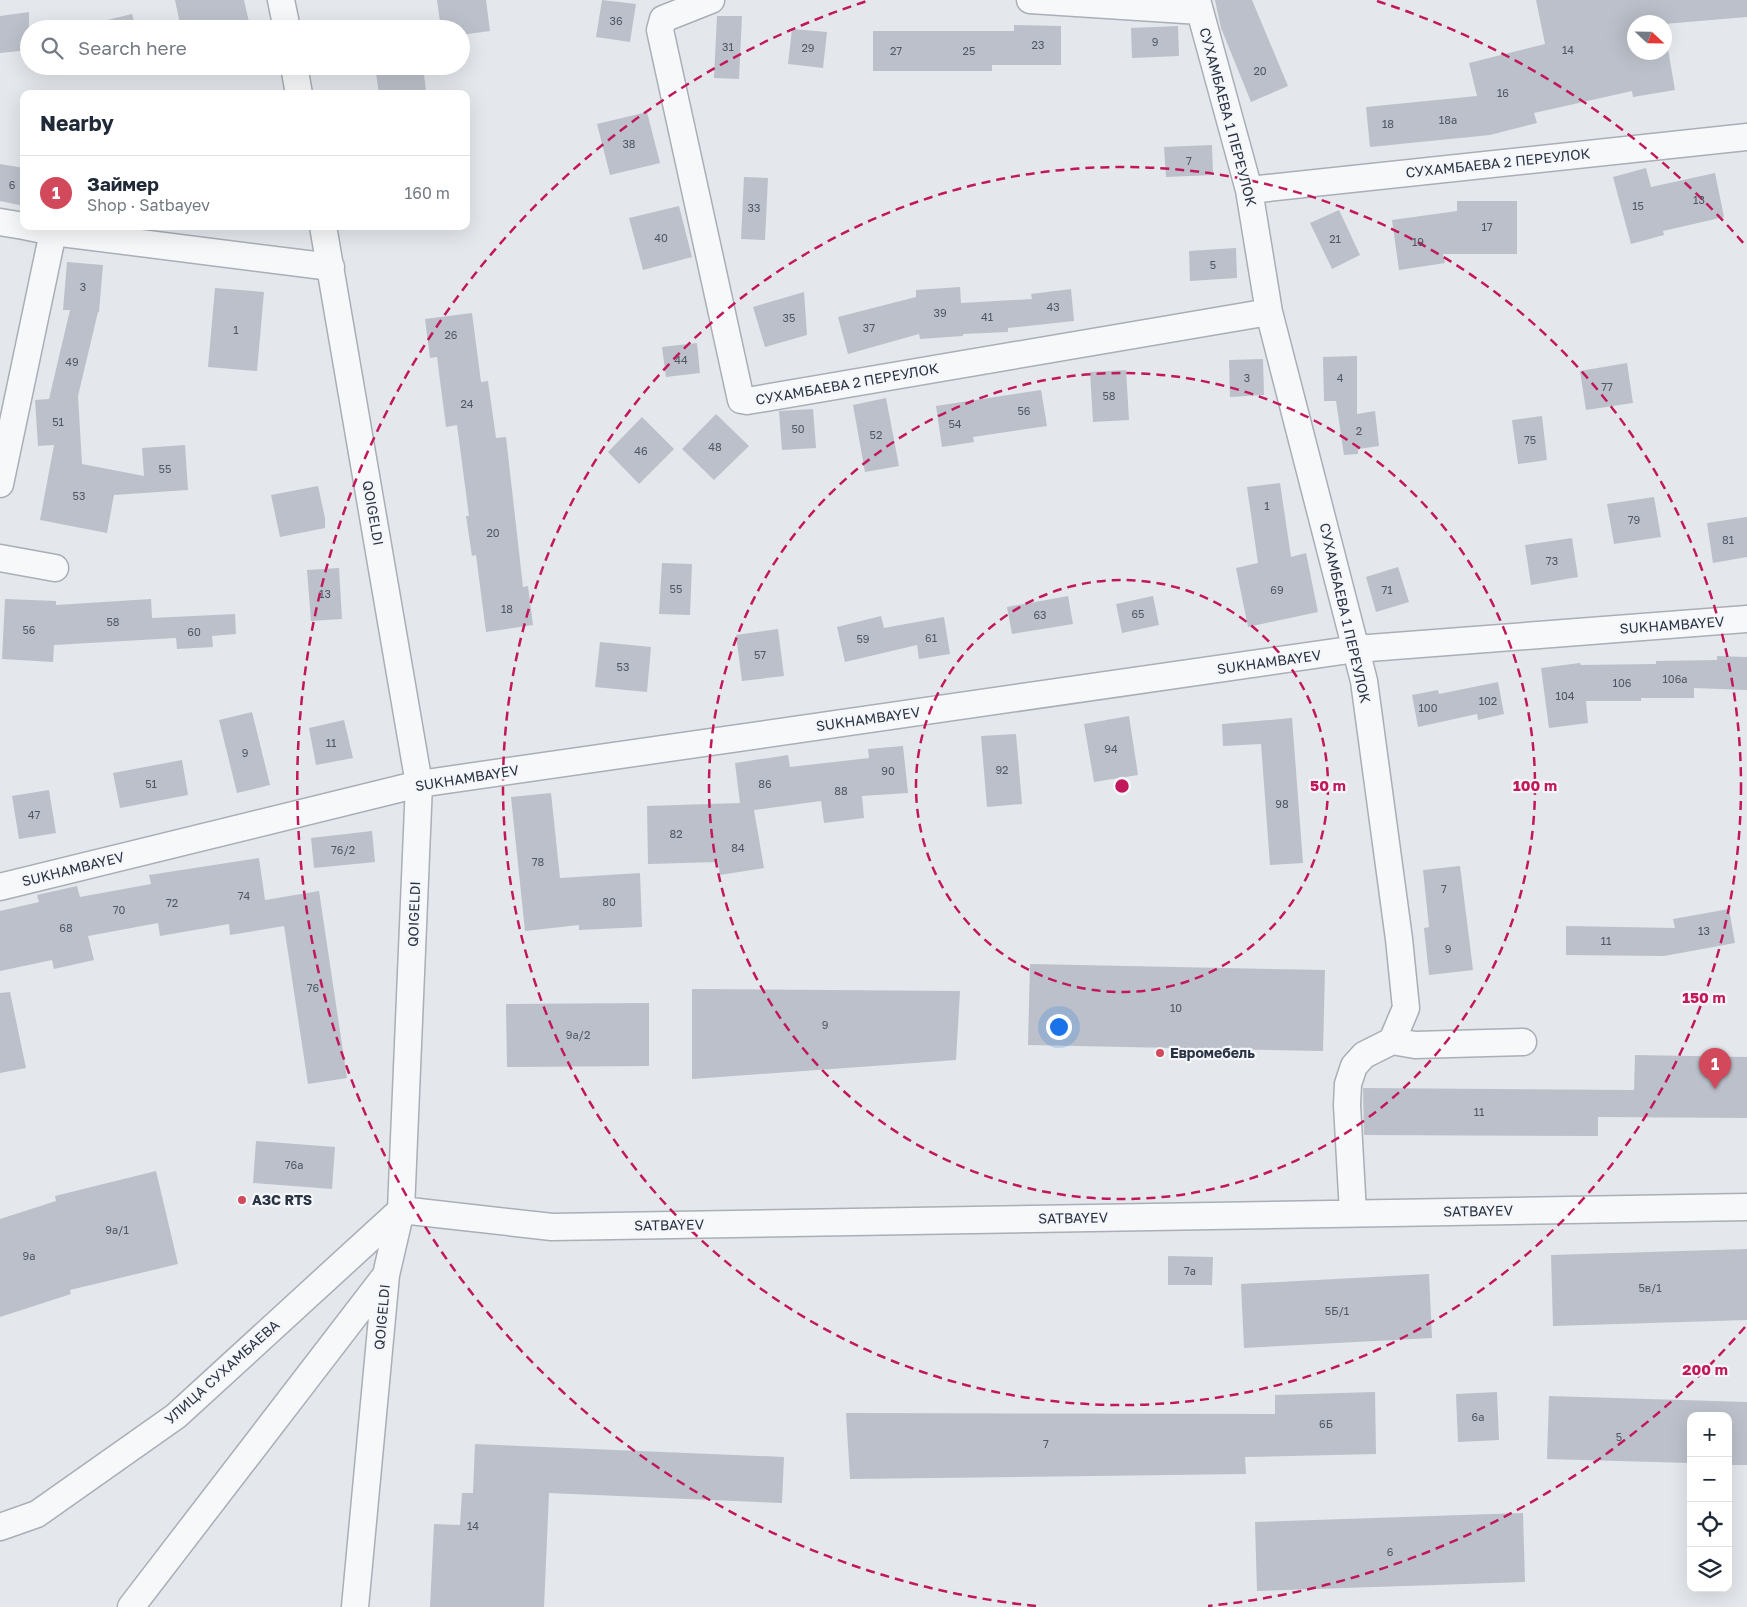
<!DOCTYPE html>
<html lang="en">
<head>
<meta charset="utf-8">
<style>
  :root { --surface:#fff; --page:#f2f2f3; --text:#1f2937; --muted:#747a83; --line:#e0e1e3; --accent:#d1495b }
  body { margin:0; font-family:"Golos Text",sans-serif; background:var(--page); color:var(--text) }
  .controls { position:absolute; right:15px; bottom:15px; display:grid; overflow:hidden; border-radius:10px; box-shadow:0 5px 20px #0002 }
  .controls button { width:45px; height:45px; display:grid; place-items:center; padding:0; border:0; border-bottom:1px solid var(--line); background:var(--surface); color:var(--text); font:25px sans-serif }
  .compass { position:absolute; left:1627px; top:15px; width:45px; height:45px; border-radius:50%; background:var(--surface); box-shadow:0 5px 20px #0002; rotate:112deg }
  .you { position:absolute; left:1058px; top:1026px; width:18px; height:18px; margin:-12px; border:4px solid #fff; border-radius:50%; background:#1a73e8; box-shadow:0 0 0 8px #1a73e833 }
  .badge { display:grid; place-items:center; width:32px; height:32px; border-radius:50%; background:var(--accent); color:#fff; font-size:16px; font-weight:700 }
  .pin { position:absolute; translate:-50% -41px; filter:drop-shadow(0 1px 2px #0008) }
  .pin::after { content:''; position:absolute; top:26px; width:18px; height:15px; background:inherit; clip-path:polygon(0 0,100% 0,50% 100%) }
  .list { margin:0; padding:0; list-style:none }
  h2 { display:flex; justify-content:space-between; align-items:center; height:65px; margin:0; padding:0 20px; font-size:21px }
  h2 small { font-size:16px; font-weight:400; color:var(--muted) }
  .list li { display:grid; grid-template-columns:32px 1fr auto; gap:15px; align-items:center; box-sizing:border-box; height:75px; padding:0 20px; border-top:1px solid var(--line) }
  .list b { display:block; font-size:19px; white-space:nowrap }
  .list p { margin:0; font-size:16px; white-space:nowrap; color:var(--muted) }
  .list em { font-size:16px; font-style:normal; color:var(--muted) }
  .icon { flex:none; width:28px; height:28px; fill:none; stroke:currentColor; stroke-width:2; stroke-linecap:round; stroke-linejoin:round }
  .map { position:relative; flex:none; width:1747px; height:1607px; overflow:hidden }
  .search { position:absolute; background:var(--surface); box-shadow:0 5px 20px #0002; left:20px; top:20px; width:450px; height:55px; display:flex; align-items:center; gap:12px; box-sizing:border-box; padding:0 18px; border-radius:28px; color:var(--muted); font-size:19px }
  .panel { position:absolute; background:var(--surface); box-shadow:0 5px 20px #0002; left:20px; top:90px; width:450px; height:140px; border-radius:10px }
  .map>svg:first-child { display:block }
  .building { fill:#bbc0ca }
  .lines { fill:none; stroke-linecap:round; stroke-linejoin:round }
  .minor-casing { stroke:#a9aeb7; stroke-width:29 }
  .minor { stroke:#f7f8fa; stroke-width:26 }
  .ring { fill:none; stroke:#c2185b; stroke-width:2.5; stroke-dasharray:9 6 }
  .poi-dot { fill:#d1495b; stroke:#f4f6f9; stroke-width:2 }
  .labels { text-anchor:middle; stroke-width:4.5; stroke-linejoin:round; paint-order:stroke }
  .number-label { font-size:11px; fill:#4f5766 }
  .street-label { font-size:14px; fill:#2b3445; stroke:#f4f6f9 }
  .poi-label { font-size:14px; font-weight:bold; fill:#2b3445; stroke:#f4f6f9; text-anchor:start }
  .centre { fill:#c2185b; stroke:#f4f6f9; stroke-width:2.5 }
  .ring-label { font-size:15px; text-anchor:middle; font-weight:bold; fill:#c2185b; stroke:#f4f6f9; stroke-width:4.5; stroke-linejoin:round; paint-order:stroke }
</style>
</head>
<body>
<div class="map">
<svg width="1747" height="1607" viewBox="0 0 1747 1607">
  <rect width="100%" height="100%" fill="#e4e7ec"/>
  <path class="building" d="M 175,0 L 244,0 L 249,22 L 216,29 L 181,29 Z
    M 437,0 L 486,0 L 490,31 L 461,35 L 461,29 L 441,29 Z
    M 602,0 L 636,4 L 630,42 L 596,37 Z
    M 1215,0 L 1252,0 L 1288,86 L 1251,102 L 1221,28 Z
    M 1536,0 L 1747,0 L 1747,17 L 1664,24 L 1634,22 L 1634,52 L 1664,52 L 1664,26 L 1675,90 L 1633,97 L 1632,91 L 1534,113 L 1537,123 L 1490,135 L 1370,147 L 1366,107 L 1477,96 L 1469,63 L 1545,44 Z
    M 29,12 L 29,50 L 0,53 L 0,16 Z
    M 132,14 L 136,29 L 97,29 L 95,23 Z
    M 717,16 L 742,16 L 739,79 L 714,78 Z
    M 1014,25 L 1061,26 L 1061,65 L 992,65 L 992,71 L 873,71 L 873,31 L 1014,31 Z
    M 1178,26 L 1179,56 L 1132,58 L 1131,28 Z
    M 792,29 L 827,32 L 823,68 L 788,64 Z
    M 375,66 L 423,66 L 426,91 L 406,94 L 379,94 Z
    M 647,112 L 660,163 L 610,175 L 597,124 Z
    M 1212,145 L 1213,175 L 1166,177 L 1164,147 Z
    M 0,164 L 24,168 L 24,206 L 0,201 Z
    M 1646,168 L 1651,187 L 1715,173 L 1724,217 L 1663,231 L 1664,235 L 1631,244 L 1613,177 Z
    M 744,177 L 768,178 L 765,240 L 741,239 Z
    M 1457,201 L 1517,201 L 1517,254 L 1443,254 L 1445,263 L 1399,270 L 1392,220 L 1457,211 Z
    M 679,206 L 692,257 L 643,270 L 629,218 Z
    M 1339,210 L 1360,255 L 1332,269 L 1310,223 Z
    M 1236,248 L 1237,278 L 1190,281 L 1189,251 Z
    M 67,262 L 103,265 L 99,312 L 98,312 L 78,396 L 82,464 L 144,476 L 142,448 L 185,445 L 188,490 L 114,495 L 107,533 L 40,520 L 54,445 L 38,446 L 35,400 L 49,399 L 70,310 L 63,310 Z
    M 960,287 L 961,303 L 1032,299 L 1031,294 L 1071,289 L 1074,321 L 1008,328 L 1008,332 L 963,334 L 963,336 L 920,339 L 919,334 L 848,354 L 838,317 L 916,297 L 916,290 Z
    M 215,288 L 264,292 L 257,371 L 208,367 Z
    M 804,292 L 807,335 L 765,347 L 753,307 Z
    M 472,313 L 481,382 L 488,381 L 496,438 L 506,437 L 523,587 L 528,586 L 533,625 L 486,632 L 476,555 L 472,556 L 466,516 L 469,516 L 457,425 L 446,427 L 437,357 L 430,358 L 425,319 Z
    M 697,343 L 700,373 L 666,377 L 662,347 Z
    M 1357,356 L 1357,414 L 1375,411 L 1379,446 L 1358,449 L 1358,454 L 1344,455 L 1336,401 L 1324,401 L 1323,357 Z
    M 1263,359 L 1264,395 L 1230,397 L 1229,360 Z
    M 1627,363 L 1633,403 L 1586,410 L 1580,371 Z
    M 1126,370 L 1129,420 L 1093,422 L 1090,372 Z
    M 1041,390 L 1047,426 L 973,437 L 974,442 L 942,447 L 936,406 Z
    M 886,398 L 899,466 L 865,472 L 853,405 Z
    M 813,409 L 816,448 L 782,450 L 779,411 Z
    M 716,414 L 749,446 L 714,480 L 682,449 Z
    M 1542,416 L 1547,460 L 1518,464 L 1512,420 Z
    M 642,417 L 674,449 L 639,484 L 608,452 Z
    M 1280,483 L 1291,557 L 1306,553 L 1318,612 L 1248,627 L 1236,568 L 1258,563 L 1247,487 Z
    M 318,486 L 325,518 L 325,528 L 280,537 L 271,495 Z
    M 1654,497 L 1661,537 L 1614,544 L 1607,504 Z
    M 1747,517 L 1747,557 L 1713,563 L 1707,523 Z
    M 1572,538 L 1578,577 L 1531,585 L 1525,545 Z
    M 662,563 L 692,564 L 690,615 L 659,614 Z
    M 1398,567 L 1409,602 L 1376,612 L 1366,577 Z
    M 339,568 L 342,619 L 311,621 L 307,570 Z
    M 1068,596 L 1073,624 L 1012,634 L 1007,607 Z
    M 1153,596 L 1159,625 L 1122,633 L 1116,604 Z
    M 5,599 L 56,601 L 56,605 L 151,599 L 152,618 L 235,614 L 236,634 L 212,636 L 213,647 L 177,649 L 176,638 L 54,645 L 53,662 L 2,659 Z
    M 881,616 L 884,628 L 944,617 L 950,654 L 919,659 L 917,645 L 845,662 L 837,627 Z
    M 778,629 L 784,676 L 742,681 L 736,635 Z
    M 600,642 L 651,647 L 647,692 L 595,687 Z
    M 1717,656 L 1747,657 L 1747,690 L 1694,688 L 1694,698 L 1641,698 L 1641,701 L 1586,701 L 1588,723 L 1549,728 L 1541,668 L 1580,663 L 1581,665 L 1656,664 L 1656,661 L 1717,660 Z
    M 1498,682 L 1504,714 L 1478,720 L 1477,714 L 1418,727 L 1412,695 L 1438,690 L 1439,694 Z
    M 252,712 L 270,785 L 237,793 L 219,720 Z
    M 1129,716 L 1138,775 L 1094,782 L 1084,724 Z
    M 1292,718 L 1303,863 L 1270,865 L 1261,744 L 1223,746 L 1222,724 Z
    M 344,720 L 353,758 L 316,765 L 309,728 Z
    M 1016,734 L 1022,804 L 987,807 L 981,736 Z
    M 903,746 L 908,793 L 862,796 L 864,818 L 824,823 L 821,801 L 754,810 L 764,868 L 720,875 L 718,862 L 648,864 L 647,806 L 740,803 L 735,763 L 788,755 L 790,767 L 869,758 L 868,749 Z
    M 182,760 L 188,795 L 120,808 L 113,773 Z
    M 49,790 L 56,833 L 19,839 L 12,796 Z
    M 551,793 L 560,878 L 640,873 L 642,927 L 579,930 L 579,925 L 525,931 L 511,797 Z
    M 372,831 L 375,862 L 314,868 L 311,838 Z
    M 259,858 L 265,900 L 319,891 L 347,1078 L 308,1084 L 284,926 L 230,935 L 229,924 L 160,936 L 158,923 L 88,936 L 94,960 L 54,969 L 52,960 L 0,971 L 0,911 L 39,902 L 37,895 L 77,886 L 80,897 L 151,884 L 149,875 Z
    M 1460,866 L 1473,970 L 1429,975 L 1424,928 L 1429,927 L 1423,870 Z
    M 1729,909 L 1735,943 L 1664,956 L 1566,955 L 1566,926 L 1675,928 L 1673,919 Z
    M 1030,964 L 1325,970 L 1323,1051 L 1028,1045 Z
    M 692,989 L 960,991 L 956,1060 L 692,1079 Z
    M 10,992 L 26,1068 L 0,1073 L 0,993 Z
    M 649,1003 L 649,1066 L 507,1067 L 506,1004 Z
    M 1635,1055 L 1747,1057 L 1747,1118 L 1598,1117 L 1598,1136 L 1364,1135 L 1363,1088 L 1634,1090 Z
    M 256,1141 L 335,1147 L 332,1189 L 253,1183 Z
    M 156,1171 L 178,1264 L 70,1290 L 71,1294 L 0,1317 L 0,1219 L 56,1201 L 55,1196 Z
    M 1747,1249 L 1747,1320 L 1553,1326 L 1551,1255 Z
    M 1168,1256 L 1213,1257 L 1212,1285 L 1168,1285 Z
    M 1429,1274 L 1432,1338 L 1244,1348 L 1241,1284 Z
    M 1375,1392 L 1376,1454 L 1245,1457 L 1246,1474 L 850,1479 L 846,1413 L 1275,1414 L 1275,1395 Z
    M 1497,1392 L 1499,1440 L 1458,1442 L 1456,1394 Z
    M 1549,1396 L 1747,1402 L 1747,1465 L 1728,1465 L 1728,1416 L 1691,1416 L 1691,1463 L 1547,1459 Z
    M 475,1444 L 784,1457 L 782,1503 L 549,1493 L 544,1607 L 430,1607 L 434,1524 L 460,1525 L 462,1493 L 473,1493 Z
    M 1523,1513 L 1525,1582 L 1257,1591 L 1255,1522 Z"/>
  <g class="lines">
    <defs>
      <path id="minor" d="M 281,0 L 287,29
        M 711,0 L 663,19 L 660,30 L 741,400 L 747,401 L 1269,312
        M 1030,0 L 1200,11
        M 1197,0 L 1249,190 L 1269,312 L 1364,681 L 1399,939 L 1406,1008 L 1392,1041 L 1364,1055 L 1354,1066 L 1348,1084 L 1347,1105 L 1353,1213
        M 294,66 L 299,94
        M 1249,190 L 1747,137
        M 0,222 L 24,226
        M 24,226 L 53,232
        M 323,226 L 419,784 L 401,1210 L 386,1275 L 355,1607
        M 0,484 L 53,232 L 331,267
        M 0,558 L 55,568
        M 0,887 L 419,784 L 1356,649 L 1747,619
        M 1392,1041 L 1415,1045 L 1523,1042
        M 401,1210 L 552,1227 L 1747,1207
        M 0,1527 L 37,1514 L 176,1416 L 401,1210
        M 131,1607 L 386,1275"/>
    </defs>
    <use href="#minor" class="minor-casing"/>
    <use href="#minor" class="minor"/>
  </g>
  <g class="ring">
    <circle cx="1122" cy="786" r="206"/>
    <circle cx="1122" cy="786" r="413"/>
    <circle cx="1122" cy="786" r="619"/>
    <path d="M1745 1327A825 825 0 0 1 1208 1606M1036 1606A825 825 0 0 1 867 1M1377 1A825 825 0 0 1 1745 245"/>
  </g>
  <g class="poi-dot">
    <circle cx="1160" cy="1053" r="5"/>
    <circle cx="242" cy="1200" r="5"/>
  </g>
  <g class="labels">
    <g class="number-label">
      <text x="616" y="25">36</text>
      <text x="1155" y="46">9</text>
      <text x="1038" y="49">23</text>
      <text x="728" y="51">31</text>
      <text x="808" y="52">29</text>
      <text x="1568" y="54">14</text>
      <text x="896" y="55">27</text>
      <text x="969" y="55">25</text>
      <text x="1260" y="75">20</text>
      <text x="1503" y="97">16</text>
      <text x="1448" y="124">18а</text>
      <text x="1388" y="128">18</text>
      <text x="629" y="148">38</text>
      <text x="1189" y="165">7</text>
      <text x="12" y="189">6</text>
      <text x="1699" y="204">13</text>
      <text x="1638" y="210">15</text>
      <text x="754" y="212">33</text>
      <text x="1487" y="231">17</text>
      <text x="661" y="242">40</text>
      <text x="1335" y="243">21</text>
      <text x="1418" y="246">19</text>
      <text x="1213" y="269">5</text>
      <text x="83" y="291">3</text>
      <text x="1053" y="311">43</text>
      <text x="940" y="317">39</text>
      <text x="987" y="321">41</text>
      <text x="789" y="322">35</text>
      <text x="869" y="332">37</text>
      <text x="236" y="334">1</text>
      <text x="451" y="339">26</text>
      <text x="681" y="364">44</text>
      <text x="72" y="366">49</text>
      <text x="1247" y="382">3</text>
      <text x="1340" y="382">4</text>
      <text x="1607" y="391">77</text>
      <text x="1109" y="400">58</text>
      <text x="467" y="408">24</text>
      <text x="1024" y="415">56</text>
      <text x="58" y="426">51</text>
      <text x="955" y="428">54</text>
      <text x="798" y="433">50</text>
      <text x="1359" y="435">2</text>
      <text x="876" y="439">52</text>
      <text x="1530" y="444">75</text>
      <text x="715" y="451">48</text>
      <text x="641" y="455">46</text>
      <text x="165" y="473">55</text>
      <text x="79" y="500">53</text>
      <text x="1267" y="510">1</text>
      <text x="1634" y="524">79</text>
      <text x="493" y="537">20</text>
      <text x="1728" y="544">81</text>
      <text x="1552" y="565">73</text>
      <text x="676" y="593">55</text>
      <text x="1277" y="594">69</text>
      <text x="1387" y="594">71</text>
      <text x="325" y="598">13</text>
      <text x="507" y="613">18</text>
      <text x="1138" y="618">65</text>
      <text x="1040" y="619">63</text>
      <text x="113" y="626">58</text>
      <text x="29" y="634">56</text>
      <text x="194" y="636">60</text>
      <text x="931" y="642">61</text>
      <text x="863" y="643">59</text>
      <text x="760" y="659">57</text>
      <text x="623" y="671">53</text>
      <text x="1675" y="683">106а</text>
      <text x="1622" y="687">106</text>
      <text x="1565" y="700">104</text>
      <text x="1488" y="705">102</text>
      <text x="1428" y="712">100</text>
      <text x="331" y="747">11</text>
      <text x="1111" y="753">94</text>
      <text x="245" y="757">9</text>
      <text x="1002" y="774">92</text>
      <text x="888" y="775">90</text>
      <text x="151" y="788">51</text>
      <text x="765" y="788">86</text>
      <text x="841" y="795">88</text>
      <text x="1282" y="808">98</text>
      <text x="34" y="819">47</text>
      <text x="676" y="838">82</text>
      <text x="738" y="852">84</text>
      <text x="343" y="854">76/2</text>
      <text x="538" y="866">78</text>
      <text x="1444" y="893">7</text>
      <text x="244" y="900">74</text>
      <text x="609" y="906">80</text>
      <text x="172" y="907">72</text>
      <text x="119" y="914">70</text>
      <text x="66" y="932">68</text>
      <text x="1704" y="935">13</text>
      <text x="1606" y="945">11</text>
      <text x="1448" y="953">9</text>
      <text x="313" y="992">76</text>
      <text x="1176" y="1012">10</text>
      <text x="825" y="1029">9</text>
      <text x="578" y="1039">9а/2</text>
      <text x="1479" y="1116">11</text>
      <text x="294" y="1169">76а</text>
      <text x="117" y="1234">9а/1</text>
      <text x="29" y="1260">9а</text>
      <text x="1190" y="1275">7а</text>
      <text x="1650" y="1292">5в/1</text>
      <text x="1337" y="1315">5Б/1</text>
      <text x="1478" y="1421">6а</text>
      <text x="1326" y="1428">6Б</text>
      <text x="1619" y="1441">5</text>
      <text x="1046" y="1448">7</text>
      <text x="473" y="1530">14</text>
      <text x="1390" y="1556">6</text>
    </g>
    <g class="street-label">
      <text transform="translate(1228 117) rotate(75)" y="5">СУХАМБАЕВА 1 ПЕРЕУЛОК</text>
      <text transform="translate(1498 163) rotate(-6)" y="5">СУХАМБАЕВА 2 ПЕРЕУЛОК</text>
      <text transform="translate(847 384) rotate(-10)" y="5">СУХАМБАЕВА 2 ПЕРЕУЛОК</text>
      <text transform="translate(373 513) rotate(80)" y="5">QOIGELDI</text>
      <text transform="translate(1345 613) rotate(77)" y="5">СУХАМБАЕВА 1 ПЕРЕУЛОК</text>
      <text transform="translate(1672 625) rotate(-4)" y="5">SUKHAMBAYEV</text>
      <text transform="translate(1269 662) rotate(-8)" y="5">SUKHAMBAYEV</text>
      <text transform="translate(868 719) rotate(-8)" y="5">SUKHAMBAYEV</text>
      <text transform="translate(467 778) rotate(-9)" y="5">SUKHAMBAYEV</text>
      <text transform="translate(73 869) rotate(-14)" y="5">SUKHAMBAYEV</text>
      <text transform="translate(414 914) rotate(-88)" y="5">QOIGELDI</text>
      <text transform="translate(1478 1211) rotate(-1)" y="5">SATBAYEV</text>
      <text transform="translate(1073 1218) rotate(-1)" y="5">SATBAYEV</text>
      <text transform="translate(669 1225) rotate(-1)" y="5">SATBAYEV</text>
      <text transform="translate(382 1317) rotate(-85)" y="5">QOIGELDI</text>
      <text transform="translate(222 1372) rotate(-42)" y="5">УЛИЦА СУХАМБАЕВА</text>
    </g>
    <g class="poi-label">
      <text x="1170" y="1058">Евромебель</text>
      <text x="252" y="1205">АЗС RTS</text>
    </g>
  </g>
  <circle cx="1122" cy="786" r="8" class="centre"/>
  <g class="ring-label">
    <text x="1328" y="791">50 m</text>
    <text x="1535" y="791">100 m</text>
    <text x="1704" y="1003">150 m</text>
    <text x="1705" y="1375">200 m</text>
  </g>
</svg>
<div class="controls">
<button>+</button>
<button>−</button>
<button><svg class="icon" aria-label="locate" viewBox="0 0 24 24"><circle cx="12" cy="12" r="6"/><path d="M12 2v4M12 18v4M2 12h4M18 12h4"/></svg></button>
<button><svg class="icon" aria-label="layers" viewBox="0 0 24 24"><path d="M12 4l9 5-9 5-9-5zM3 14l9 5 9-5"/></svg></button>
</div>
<svg class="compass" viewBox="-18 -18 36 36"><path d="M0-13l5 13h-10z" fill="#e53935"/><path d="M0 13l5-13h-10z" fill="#747a83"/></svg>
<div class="you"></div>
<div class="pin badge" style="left:1715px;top:1089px">1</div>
<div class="search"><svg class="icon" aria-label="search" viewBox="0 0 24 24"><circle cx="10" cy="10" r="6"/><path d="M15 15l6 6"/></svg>Search here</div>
<section class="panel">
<h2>Nearby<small></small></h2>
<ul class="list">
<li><span class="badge">1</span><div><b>Займер</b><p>Shop · Satbayev</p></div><em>160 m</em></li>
</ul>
</section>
</div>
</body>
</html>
